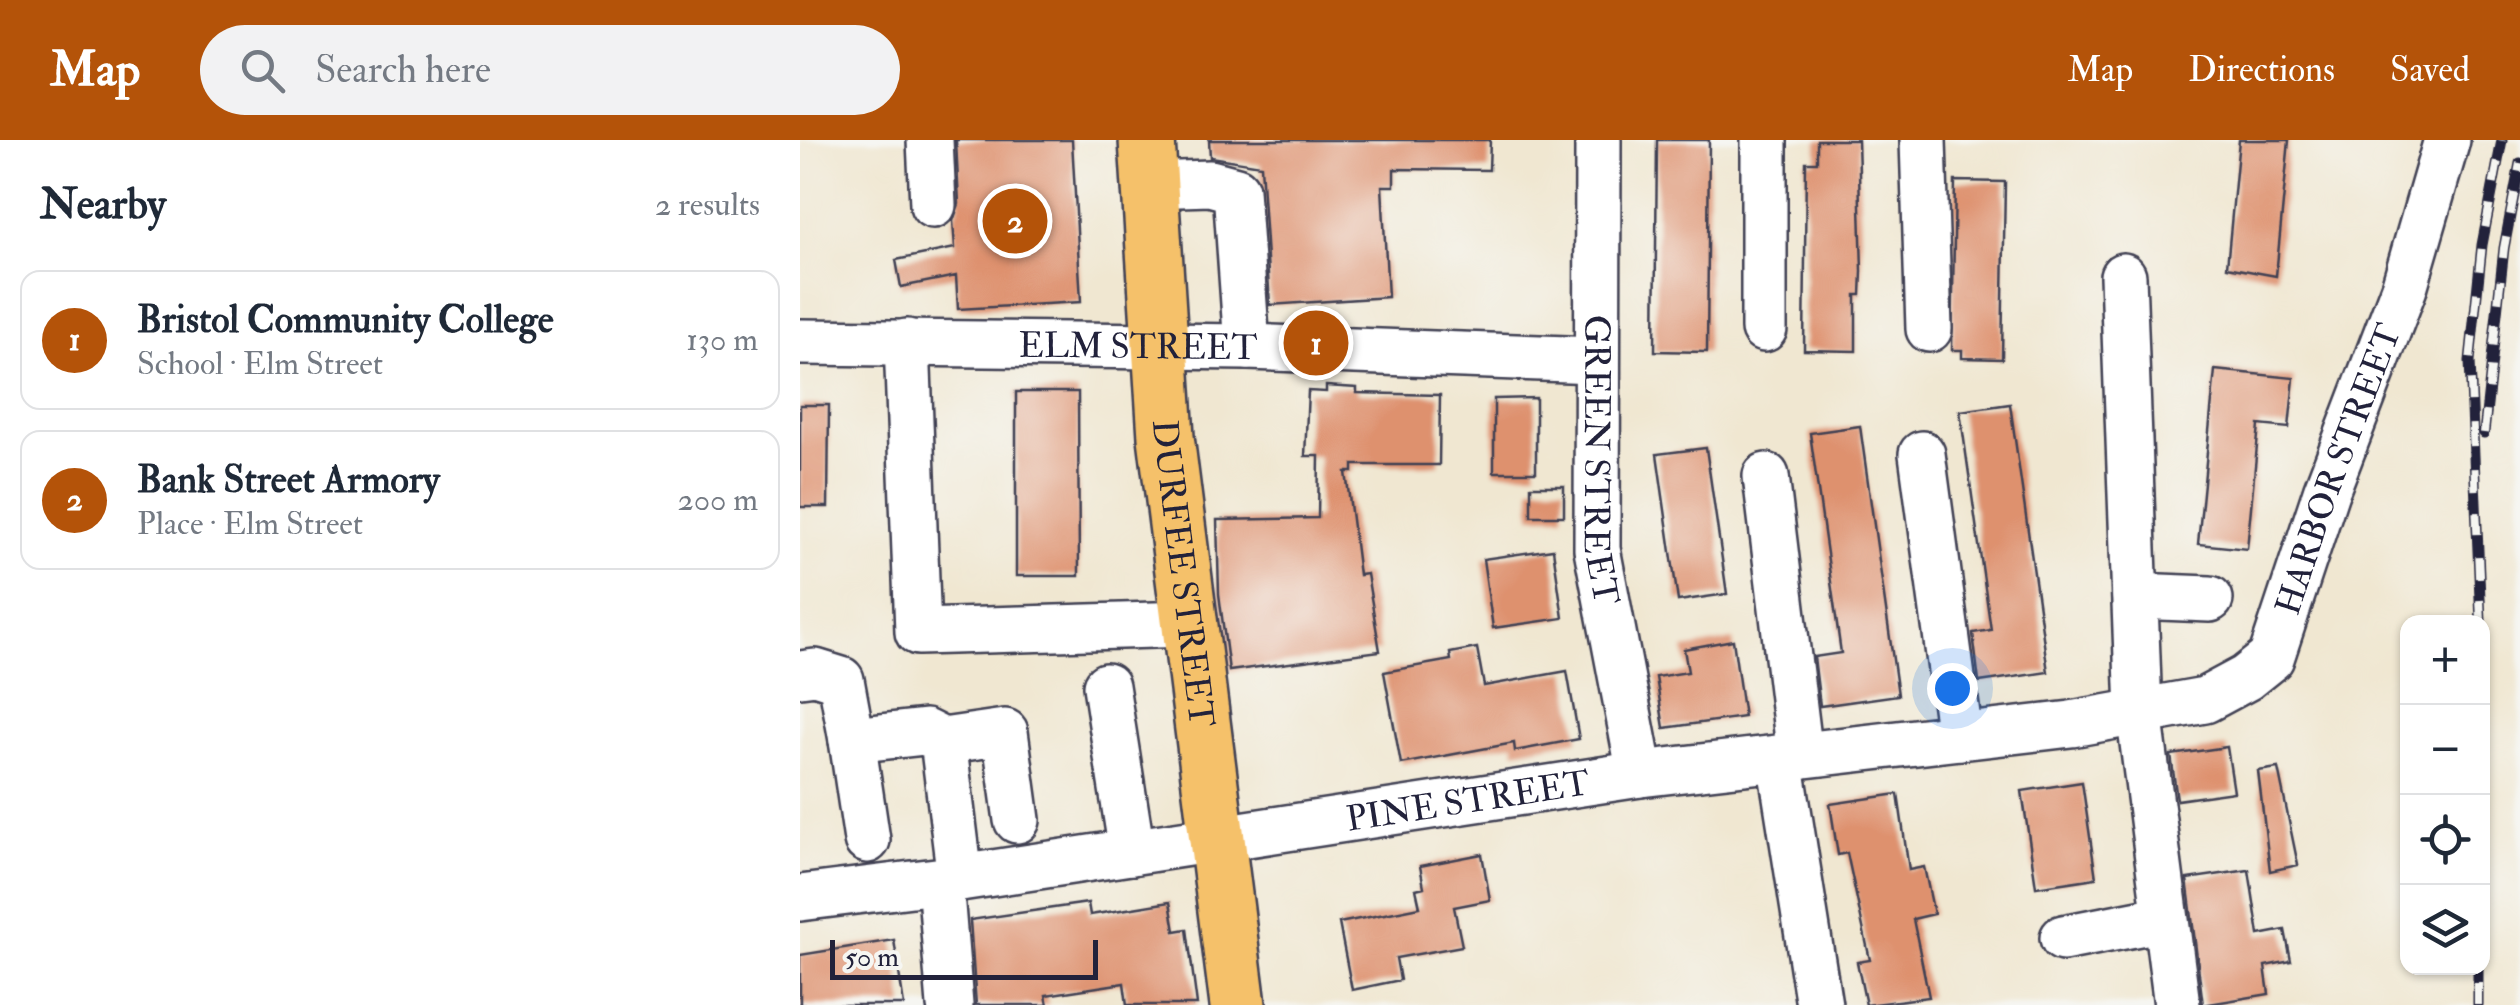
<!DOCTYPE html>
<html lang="en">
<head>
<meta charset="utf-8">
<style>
  :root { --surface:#fff; --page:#f2f2f3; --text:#1f2937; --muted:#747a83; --line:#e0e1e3; --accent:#b45309 }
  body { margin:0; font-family:"IM FELL Double Pica",serif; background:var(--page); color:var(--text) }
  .controls { position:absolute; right:30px; bottom:30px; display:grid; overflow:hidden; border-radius:20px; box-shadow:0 2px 8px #0004 }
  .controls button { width:90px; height:90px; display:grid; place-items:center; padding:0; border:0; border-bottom:2px solid var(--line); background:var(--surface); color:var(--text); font:50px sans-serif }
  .scale { position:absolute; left:30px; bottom:25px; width:268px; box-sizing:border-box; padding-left:10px; border:5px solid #22223b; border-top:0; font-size:28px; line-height:35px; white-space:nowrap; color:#22223b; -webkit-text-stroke:8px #f6f6f2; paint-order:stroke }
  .you { position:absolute; left:1152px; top:548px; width:35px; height:35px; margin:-25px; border:8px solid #fff; border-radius:50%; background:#1a73e8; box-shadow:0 0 0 15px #1a73e833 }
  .badge { display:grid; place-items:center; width:65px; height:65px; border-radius:50%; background:var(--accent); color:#fff; font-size:32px; font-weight:700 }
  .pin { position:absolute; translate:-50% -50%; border:5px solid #fff; box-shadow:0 2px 10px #0006 }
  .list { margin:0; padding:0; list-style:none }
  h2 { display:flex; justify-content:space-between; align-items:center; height:130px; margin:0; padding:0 40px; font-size:42px }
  h2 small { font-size:32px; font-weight:400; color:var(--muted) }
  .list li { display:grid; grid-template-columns:65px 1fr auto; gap:30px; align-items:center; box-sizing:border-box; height:140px; margin:0 20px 20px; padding:0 20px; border:2px solid var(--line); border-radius:20px }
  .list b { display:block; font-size:38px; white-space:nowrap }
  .list p { margin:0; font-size:32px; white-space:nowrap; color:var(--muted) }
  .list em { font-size:32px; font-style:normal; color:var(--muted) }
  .icon { flex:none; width:55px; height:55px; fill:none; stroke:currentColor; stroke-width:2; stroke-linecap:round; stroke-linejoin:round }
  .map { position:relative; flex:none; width:1720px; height:865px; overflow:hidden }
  header { display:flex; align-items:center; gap:60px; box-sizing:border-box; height:140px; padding:0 50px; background:var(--accent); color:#fff }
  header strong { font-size:48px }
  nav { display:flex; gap:55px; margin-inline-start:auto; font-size:35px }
  .search { width:700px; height:90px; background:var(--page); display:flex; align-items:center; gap:25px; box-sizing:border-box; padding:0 35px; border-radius:55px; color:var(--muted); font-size:38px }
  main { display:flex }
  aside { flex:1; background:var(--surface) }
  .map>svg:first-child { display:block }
  .building { fill:#de916e }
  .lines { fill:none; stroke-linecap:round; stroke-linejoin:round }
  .minor-casing { stroke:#414052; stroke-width:50 }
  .major-casing { stroke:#414052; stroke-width:60 }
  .minor { stroke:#fff; stroke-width:45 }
  .major { stroke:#f5c16b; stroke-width:55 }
  .rail-casing { stroke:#22223b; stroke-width:11 }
  .rail { stroke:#f6f6f2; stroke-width:8; stroke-dasharray:22; stroke-linecap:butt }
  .labels { text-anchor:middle; stroke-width:9; stroke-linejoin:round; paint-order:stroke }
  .street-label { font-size:35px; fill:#22223b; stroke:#f6f6f2 }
</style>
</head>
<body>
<header>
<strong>Map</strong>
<div class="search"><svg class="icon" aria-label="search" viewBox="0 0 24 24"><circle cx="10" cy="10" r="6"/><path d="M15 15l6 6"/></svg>Search here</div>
<nav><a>Map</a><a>Directions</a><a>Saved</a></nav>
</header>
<main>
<aside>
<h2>Nearby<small>2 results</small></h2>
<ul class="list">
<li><span class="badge">1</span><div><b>Bristol Community College</b><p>School · Elm Street</p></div><em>130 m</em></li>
<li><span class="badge">2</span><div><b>Bank Street Armory</b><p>Place · Elm Street</p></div><em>200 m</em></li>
</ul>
</aside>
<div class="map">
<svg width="1720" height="865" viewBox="0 0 1720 865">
  <rect width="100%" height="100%" fill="#f6f6f2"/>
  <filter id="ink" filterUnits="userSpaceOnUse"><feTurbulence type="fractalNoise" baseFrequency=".01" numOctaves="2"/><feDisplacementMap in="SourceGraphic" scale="20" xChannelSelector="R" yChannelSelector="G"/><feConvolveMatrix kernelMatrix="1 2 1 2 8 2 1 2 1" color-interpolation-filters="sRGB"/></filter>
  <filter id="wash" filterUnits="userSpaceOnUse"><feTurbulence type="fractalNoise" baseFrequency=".0048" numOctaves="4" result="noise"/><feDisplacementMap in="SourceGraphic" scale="40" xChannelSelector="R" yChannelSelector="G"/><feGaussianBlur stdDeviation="2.25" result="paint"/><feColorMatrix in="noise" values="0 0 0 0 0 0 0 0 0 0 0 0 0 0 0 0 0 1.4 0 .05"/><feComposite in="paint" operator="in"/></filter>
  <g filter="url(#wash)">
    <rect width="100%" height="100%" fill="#f0e7d1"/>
    <g id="blocks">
      <path class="building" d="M 156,0 L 272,0 L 281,162 L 158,169 L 156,136 L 101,147 L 96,120 L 155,108 L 153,81 L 159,64 Z
        M 409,0 L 690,0 L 689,30 L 594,29 L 594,46 L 582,46 L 588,157 L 470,165 L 461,25 L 410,17 Z
        M 857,0 L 909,0 L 907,212 L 855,211 Z
        M 1017,0 L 1058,0 L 1062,131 L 1061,155 L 1056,155 L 1056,211 L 1004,210 L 1006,22 L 1017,22 Z
        M 1439,0 L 1489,0 L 1476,136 L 1427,127 Z
        M 1155,41 L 1205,42 L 1202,219 L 1162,218 L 1162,210 L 1152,210 Z
        M 1415,230 L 1494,238 L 1489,288 L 1459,285 L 1447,409 L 1398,404 Z
        M 526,246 L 557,248 L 557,253 L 640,255 L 639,325 L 553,325 L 553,332 L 546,332 L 559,435 L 567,434 L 580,511 L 429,531 L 419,454 L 417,380 L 518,378 L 519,316 L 505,316 L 508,251 L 526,252 Z
        M 216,252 L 278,252 L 279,436 L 216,436 Z
        M 736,258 L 736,332 L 694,332 L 694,259 Z
        M 1210,264 L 1248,532 L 1179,542 L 1173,493 L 1191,490 L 1160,271 Z
        M 0,265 L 29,265 L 28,367 L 0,367 Z
        M 1060,286 L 1098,555 L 1020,566 L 1014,517 L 1041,513 L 1010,293 Z
        M 906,308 L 927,454 L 878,461 L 857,314 Z
        M 731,346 L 764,346 L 764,376 L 731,376 Z
        M 753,409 L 763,478 L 693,488 L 683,419 Z
        M 933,500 L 944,577 L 864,588 L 856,537 L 888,532 L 884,509 Z
        M 677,508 L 684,546 L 767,531 L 779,599 L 715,611 L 714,603 L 601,624 L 584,532 L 651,520 L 650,513 Z
        M 1427,607 L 1434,652 L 1377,660 L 1371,615 Z
        M 1478,628 L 1498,725 L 1470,731 L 1458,631 Z
        M 1282,642 L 1296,738 L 1236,747 L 1222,651 Z
        M 1098,654 L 1109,730 L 1124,727 L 1134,774 L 1113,779 L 1129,857 L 1066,865 L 1057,822 L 1070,820 L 1047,713 L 1038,715 L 1030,664 Z
        M 682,714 L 690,760 L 654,767 L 662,806 L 596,818 L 600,840 L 552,850 L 539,783 L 620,767 L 616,749 L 624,747 L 620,726 Z
        M 1449,730 L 1459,795 L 1485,790 L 1491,821 L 1465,826 L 1469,854 L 1403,865 L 1387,739 Z
        M 370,762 L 375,791 L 387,789 L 397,865 L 327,865 L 324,843 L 246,855 L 248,865 L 176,865 L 170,780 L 288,763 L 290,775 Z
        M 94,800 L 104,865 L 0,865 L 0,815 Z"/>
    </g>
  </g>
  <g filter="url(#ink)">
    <use href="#blocks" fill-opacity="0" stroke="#414052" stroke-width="2.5"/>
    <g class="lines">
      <defs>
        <g id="minor">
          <path d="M 130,0 L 133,65"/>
          <path id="s1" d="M 798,0 L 797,409 L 840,634"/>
          <path d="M 1123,0 L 1129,189"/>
          <path d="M 349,45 L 410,43 L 436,50 L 447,207"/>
          <path d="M 1323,136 L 1339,572 L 1377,865"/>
          <path d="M 964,189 L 964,0"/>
          <path id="s2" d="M 0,202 L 447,207 L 796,220"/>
          <path d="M 107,202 L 118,492 L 388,484"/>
          <path d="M 1122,314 L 1160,597"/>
          <path d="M 966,336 L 1000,616"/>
          <path d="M 1335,456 L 1410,459"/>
          <path d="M 0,534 L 15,532 L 41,540 L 52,600 L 125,592 L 143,601"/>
          <path d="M 306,546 L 332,712"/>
          <path d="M 52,600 L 67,700"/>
          <path d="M 980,619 L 1019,865"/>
          <path d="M 160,738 L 143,601 L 205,592 L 217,680"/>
          <path d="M 140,741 L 150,865"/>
          <path id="s3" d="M 0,758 L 160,738 L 840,634 L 1271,584 L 1405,560 L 1446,538 L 1471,518 L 1526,352 L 1604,148 L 1647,0"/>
          <path d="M 1263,798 L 1365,778"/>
        </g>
        <g id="major">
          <path id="s4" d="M 347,0 L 366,297 L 438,865"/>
        </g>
      </defs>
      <use href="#minor" class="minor-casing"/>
      <use href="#major" class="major-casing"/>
      <use href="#minor" class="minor"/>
      <use href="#major" class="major"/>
      <defs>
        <path id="rail" d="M 1684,293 L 1704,108 L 1720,23
          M 1681,482 L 1670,221 L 1682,105 L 1702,0
          M 1678,865 L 1678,828"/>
      </defs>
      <use href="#rail" class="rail-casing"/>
      <use href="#rail" class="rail"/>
    </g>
  </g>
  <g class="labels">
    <g class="street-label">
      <text dy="12" stroke="none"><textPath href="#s2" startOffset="338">ELM STREET</textPath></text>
      <text dy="12" stroke="none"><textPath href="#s1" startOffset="320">GREEN STREET</textPath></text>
      <text dy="12" stroke="none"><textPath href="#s3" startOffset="1698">HARBOR STREET</textPath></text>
      <text dy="12" stroke="none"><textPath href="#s4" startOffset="435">DURFEE STREET</textPath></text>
      <text dy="12" stroke="none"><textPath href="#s3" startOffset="675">PINE STREET</textPath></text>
    </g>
  </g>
</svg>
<div class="controls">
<button>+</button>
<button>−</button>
<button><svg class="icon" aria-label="locate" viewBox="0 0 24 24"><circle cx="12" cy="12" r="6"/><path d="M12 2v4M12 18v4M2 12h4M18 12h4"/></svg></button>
<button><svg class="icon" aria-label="layers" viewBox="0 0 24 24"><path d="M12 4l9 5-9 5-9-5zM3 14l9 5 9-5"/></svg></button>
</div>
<div class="scale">50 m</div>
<div class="you"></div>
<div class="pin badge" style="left:516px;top:203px">1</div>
<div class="pin badge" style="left:215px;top:81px">2</div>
</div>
</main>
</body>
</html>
